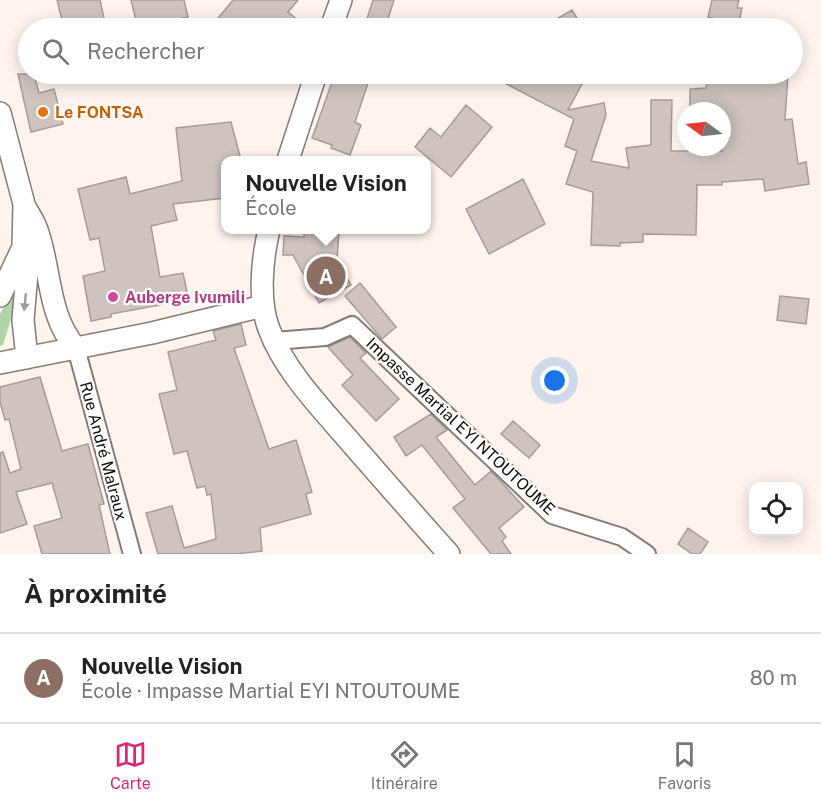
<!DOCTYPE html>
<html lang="fr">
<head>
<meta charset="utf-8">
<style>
  :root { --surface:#fff; --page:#f2f2f2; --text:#222; --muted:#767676; --line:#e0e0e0; --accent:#db2777 }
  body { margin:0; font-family:"Public Sans",sans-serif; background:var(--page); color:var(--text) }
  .controls { position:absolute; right:18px; bottom:18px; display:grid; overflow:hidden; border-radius:12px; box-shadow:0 3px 15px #0003 }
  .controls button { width:54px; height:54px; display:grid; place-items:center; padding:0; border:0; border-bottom:2px solid var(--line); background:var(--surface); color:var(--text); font:30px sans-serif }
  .compass { position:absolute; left:677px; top:102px; width:54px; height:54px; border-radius:50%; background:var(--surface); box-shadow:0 3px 15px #0003; rotate:285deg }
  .you { position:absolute; left:555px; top:381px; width:21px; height:21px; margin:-15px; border:4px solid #fff; border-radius:50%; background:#1a73e8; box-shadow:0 0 0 9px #1a73e833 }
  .badge { display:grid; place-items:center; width:39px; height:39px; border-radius:50%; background:var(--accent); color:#fff; font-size:20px; font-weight:700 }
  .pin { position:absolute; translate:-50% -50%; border:3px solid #fff; box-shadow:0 2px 6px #0006 }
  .popup { position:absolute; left:221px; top:156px; width:210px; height:78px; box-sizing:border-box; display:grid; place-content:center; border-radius:12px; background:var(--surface); filter:drop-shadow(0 2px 4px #0005); font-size:20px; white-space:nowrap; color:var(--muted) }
  .popup b { font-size:22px; color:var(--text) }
  .popup::after { content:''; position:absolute; left:50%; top:100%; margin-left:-12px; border:12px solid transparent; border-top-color:var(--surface) }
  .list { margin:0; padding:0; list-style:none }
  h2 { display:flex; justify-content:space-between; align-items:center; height:78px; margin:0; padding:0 24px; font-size:26px }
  h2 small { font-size:20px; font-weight:400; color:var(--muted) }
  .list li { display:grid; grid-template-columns:39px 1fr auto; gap:18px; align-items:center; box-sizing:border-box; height:90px; padding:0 24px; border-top:2px solid var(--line) }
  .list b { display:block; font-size:22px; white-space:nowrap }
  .list p { margin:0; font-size:20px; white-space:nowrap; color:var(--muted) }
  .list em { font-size:20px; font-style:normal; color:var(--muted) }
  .icon { flex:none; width:33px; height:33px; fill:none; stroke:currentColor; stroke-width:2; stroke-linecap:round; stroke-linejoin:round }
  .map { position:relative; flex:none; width:821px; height:554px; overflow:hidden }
  .search { position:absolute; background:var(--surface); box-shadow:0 3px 15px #0003; left:18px; right:18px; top:18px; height:66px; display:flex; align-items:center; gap:15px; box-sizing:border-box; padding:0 21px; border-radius:33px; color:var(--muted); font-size:22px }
  .sheet { height:168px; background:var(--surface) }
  nav { display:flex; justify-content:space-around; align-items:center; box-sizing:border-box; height:84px; border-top:2px solid var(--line); background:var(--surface); font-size:16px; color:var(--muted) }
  nav a { display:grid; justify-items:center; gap:3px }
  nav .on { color:var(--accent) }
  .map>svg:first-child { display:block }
  .green { fill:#afd4a6 }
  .building { fill:#cec3bf; stroke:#a69b97; stroke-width:1.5 }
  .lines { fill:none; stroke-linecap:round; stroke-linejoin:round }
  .minor-casing { stroke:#857c76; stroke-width:20 }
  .tertiary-casing { stroke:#857c76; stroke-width:24 }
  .minor { stroke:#fff; stroke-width:16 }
  .tertiary { stroke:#fff; stroke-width:21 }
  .oneway { fill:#9f9e9d }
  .food-dot { fill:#e8710a; stroke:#fff; stroke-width:2 }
  .hotel-dot { fill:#d1479c; stroke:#fff; stroke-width:2 }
  .labels { text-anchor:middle; stroke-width:4.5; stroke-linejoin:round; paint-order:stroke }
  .food-label { font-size:16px; font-weight:bold; fill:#c56008; stroke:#fff; text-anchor:start }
  .hotel-label { font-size:16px; font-weight:bold; fill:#b23c85; stroke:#fff; text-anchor:start }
  .street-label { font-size:16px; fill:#100d0b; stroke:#fff }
</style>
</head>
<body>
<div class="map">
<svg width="821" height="554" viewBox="0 0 821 554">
  <rect width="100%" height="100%" fill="#fef3ed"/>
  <path class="green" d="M 16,283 L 16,303 L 3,345 L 0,346 L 0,314 Z"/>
  <path class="building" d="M 57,0 L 100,0 L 106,28 L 64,28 Z
    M 131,0 L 184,0 L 188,17 L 138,28 Z
    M 233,0 L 298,0 L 288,12 L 308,28 L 210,28 Z
    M 373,0 L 394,0 L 385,28 L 364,28 Z
    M 712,0 L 739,0 L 737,8 L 742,8 L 738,28 L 712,28 L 713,18 L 708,17 Z
    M 572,10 L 583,28 L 541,28 Z
    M 18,74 L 34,74 L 39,93 L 54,89 L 63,124 L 31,132 Z
    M 335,74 L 371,74 L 355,122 L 361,125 L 350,155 L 331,148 L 332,145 L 312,138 Z
    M 487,74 L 567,74 L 583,82 L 568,110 L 604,103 L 606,115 L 591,161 L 629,168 L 626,148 L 651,145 L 651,100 L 672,100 L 671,151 L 722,151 L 722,111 L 690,111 L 690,89 L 706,88 L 708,74 L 788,74 L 785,120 L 792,119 L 798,164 L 806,162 L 809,184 L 765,191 L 763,179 L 722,182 L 722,185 L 697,185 L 696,235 L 643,234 L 643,242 L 620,243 L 620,246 L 591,245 L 593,192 L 566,184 L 577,151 L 565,146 L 574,119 Z
    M 466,105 L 492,127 L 451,177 L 415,147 L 430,128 L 441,137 Z
    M 231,122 L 241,160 L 225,160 L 225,198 L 173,204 L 177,220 L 151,226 L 160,277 L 183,273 L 188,297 L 164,302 L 165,304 L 111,314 L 111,317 L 91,321 L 83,276 L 105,271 L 99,238 L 90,240 L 78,189 L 126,177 L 130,194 L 182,181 L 176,128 Z
    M 523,179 L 545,224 L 489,254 L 466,209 Z
    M 304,230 L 339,230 L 337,261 L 351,285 L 319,303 L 293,255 L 283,255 L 284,236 L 304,237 Z
    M 360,283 L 396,327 L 382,339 L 345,296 Z
    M 780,296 L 809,299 L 806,324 L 777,320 Z
    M 241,324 L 246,345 L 234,348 L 269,449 L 296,440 L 312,492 L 306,494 L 311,514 L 260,528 L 262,551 L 235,554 L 158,554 L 146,513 L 172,506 L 184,548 L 216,539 L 211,494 L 207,495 L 205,486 L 197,488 L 187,451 L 174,454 L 159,394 L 177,390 L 168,352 L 216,340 L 213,331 Z
    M 350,337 L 366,353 L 360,358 L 399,399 L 376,421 L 342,385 L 353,375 L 328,347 Z
    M 40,377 L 62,451 L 88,444 L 104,504 L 99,505 L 110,554 L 42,554 L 34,526 L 62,518 L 52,483 L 16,492 L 27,524 L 0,533 L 0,453 L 3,452 L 10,473 L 21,469 L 9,419 L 5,420 L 0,402 L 0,387 Z
    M 431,414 L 447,430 L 436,437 L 475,485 L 491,471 L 524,507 L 499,528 L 506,537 L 502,541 L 511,554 L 491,554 L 453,508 L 465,499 L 422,445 L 406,456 L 394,437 Z
    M 513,421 L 540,445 L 529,458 L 501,434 Z
    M 688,528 L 708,542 L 700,554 L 692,554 L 678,544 Z"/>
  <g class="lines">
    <defs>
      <path id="minor" d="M 274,341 L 325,337 L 352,325 L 552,515 L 622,537 L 647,554
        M 76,348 L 132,554"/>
      <path id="tertiary" d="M 331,28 L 341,0
        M 0,113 L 24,204 L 23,246 L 27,273 L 23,320 L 27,358
        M 288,160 L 316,74
        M 25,207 C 30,216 36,224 38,233 C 51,271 48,317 76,348
        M 269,230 C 262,259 258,301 269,329 C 283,368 319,406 346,437 C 380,476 414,515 449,554
        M 0,296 L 23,247
        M 0,363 L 152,333 L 263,306"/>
    </defs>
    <use href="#minor" class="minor-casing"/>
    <use href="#tertiary" class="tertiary-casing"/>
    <use href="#minor" class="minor"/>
    <use href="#tertiary" class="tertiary"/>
  </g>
  <defs><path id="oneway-solid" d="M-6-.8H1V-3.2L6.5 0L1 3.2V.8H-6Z" transform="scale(1.5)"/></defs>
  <use class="oneway" href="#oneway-solid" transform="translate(25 302) rotate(96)"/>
  <circle class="food-dot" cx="43" cy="112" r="6"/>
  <circle class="hotel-dot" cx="113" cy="297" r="6"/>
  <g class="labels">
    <g class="food-label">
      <text x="55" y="118">Le FONTSA</text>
    </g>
    <g class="hotel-label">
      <text x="125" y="303">Auberge Ivumili</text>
    </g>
    <g class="street-label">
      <text transform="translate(461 426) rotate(43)" y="6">Impasse Martial EYI NTOUTOUME</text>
      <text transform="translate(104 451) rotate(75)" y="6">Rue André Malraux</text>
    </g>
  </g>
</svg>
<div class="controls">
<button><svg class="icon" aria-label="locate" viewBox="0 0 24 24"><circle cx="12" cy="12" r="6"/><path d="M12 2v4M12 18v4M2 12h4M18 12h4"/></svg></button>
</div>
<svg class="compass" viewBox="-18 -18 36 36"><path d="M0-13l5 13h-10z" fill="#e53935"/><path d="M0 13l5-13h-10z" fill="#767676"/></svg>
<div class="you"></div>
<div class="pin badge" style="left:326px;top:276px;background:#8d6e63">A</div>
<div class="popup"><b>Nouvelle Vision</b>École</div>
<div class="search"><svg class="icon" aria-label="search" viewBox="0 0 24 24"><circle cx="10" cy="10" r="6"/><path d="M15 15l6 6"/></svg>Rechercher</div>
</div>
<section class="sheet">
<h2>À proximité<small></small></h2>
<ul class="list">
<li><span class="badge" style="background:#8d6e63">A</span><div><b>Nouvelle Vision</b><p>École · Impasse Martial EYI NTOUTOUME</p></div><em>80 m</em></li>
</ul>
</section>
<nav>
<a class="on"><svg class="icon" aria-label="map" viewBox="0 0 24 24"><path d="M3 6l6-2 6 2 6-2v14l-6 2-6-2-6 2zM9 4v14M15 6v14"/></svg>Carte</a>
<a><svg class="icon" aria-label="directions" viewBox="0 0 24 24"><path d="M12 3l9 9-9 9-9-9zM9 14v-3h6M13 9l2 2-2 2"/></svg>Itinéraire</a>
<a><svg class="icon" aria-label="saved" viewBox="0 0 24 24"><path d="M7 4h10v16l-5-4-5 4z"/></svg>Favoris</a>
</nav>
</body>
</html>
